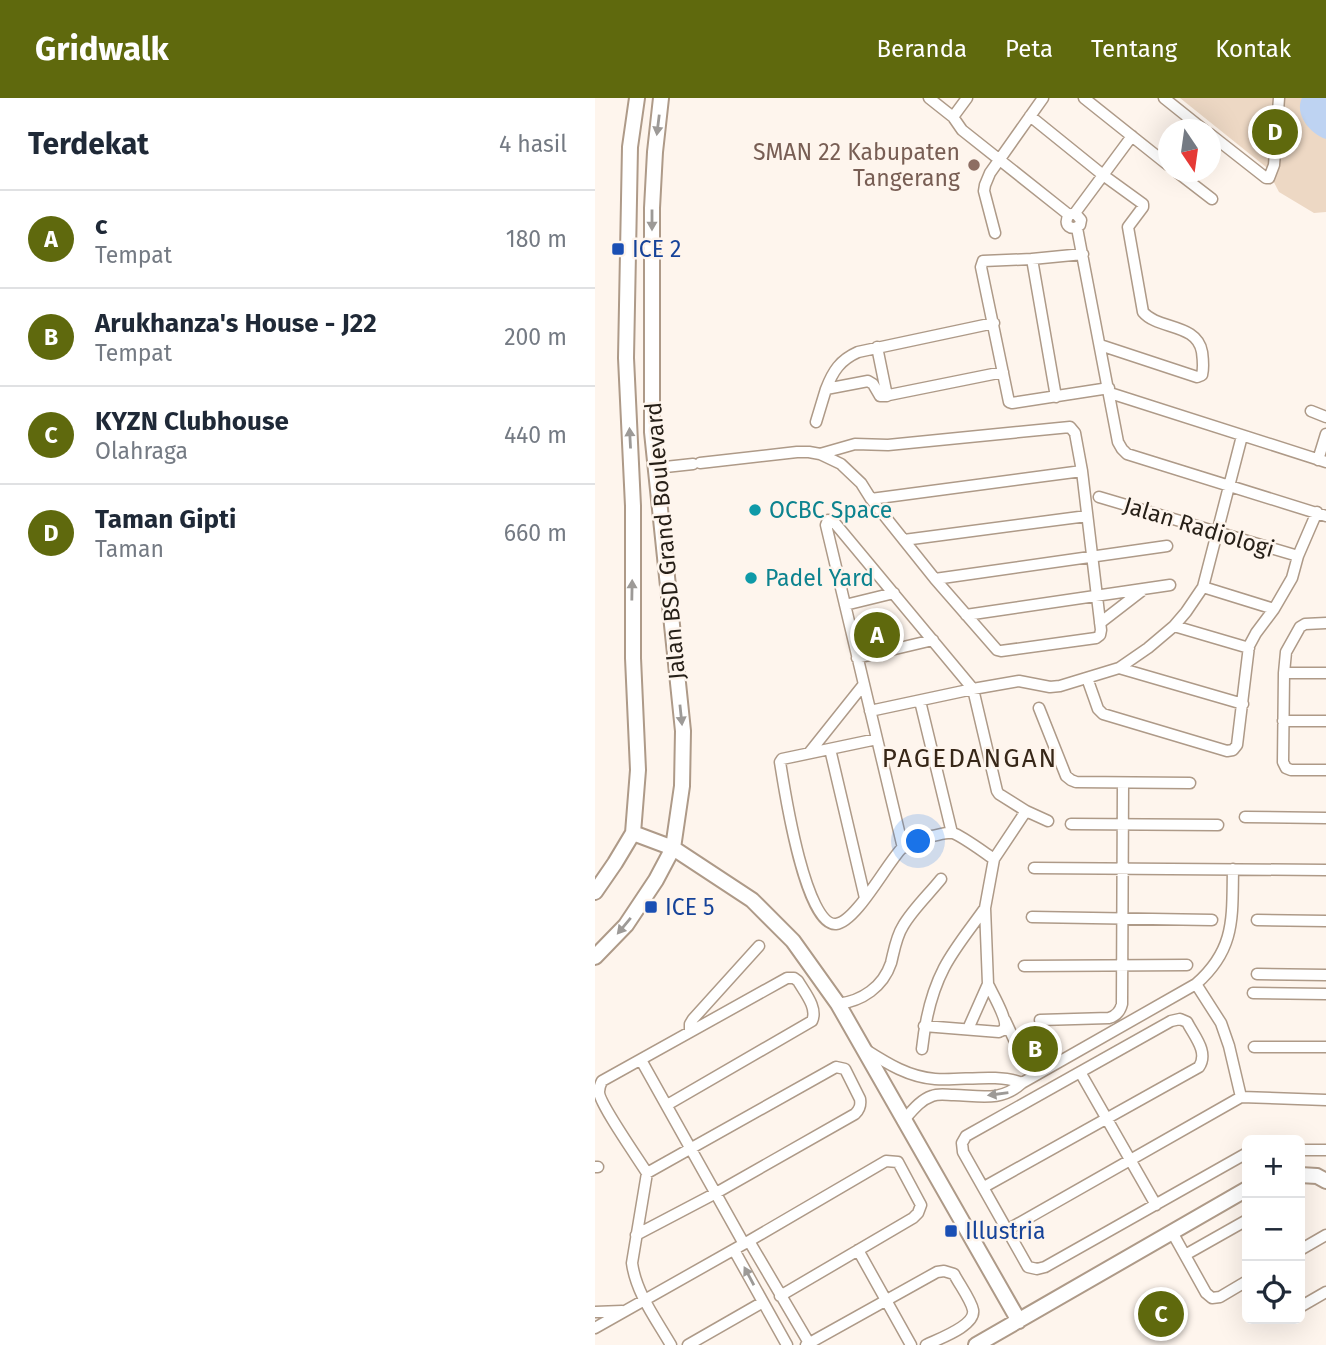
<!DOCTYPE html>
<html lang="id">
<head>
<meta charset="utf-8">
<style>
  :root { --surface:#fff; --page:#f2f2f3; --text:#1f2937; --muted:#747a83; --line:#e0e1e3; --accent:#5f690d }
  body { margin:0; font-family:"Fira Sans",sans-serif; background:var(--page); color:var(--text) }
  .controls { position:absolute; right:21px; bottom:21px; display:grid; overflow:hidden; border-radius:10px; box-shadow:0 7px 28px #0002 }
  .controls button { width:63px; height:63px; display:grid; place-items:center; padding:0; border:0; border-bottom:2px solid var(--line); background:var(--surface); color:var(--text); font:35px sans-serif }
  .compass { position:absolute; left:563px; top:21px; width:63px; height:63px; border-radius:50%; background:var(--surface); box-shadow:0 7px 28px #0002; rotate:167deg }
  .you { position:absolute; left:324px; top:744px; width:24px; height:24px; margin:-18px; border:5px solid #fff; border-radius:50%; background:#1a73e8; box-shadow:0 0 0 10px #1a73e833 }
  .badge { display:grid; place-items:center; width:46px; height:46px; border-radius:50%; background:var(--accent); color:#fff; font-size:23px; font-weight:700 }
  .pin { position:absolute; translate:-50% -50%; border:4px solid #fff; box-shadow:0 2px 7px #0006 }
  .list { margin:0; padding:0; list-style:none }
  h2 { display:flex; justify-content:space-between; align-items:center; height:91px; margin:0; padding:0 28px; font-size:30px }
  h2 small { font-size:23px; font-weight:400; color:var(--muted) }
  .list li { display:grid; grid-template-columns:46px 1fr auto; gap:21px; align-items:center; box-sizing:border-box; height:98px; padding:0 28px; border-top:2px solid var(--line) }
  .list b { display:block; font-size:26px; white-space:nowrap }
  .list p { margin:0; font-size:23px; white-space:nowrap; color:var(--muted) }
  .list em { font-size:23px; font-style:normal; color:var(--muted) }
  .icon { flex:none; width:38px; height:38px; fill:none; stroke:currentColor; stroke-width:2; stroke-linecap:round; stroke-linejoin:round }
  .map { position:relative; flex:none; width:731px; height:1247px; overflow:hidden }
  header { display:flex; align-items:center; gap:42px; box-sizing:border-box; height:98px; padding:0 35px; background:var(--accent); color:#fff }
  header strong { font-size:33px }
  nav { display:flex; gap:38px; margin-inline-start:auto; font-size:24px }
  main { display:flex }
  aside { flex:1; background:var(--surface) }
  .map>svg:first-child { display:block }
  .green { fill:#edd8c4 }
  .water { fill:#bed3f2 }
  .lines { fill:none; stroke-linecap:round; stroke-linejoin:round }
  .street-casing { stroke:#ae9a88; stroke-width:13 }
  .secondary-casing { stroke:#ae9a88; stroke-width:18 }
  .street { stroke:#fff; stroke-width:10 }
  .secondary { stroke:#fff; stroke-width:14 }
  .oneway { fill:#9d9a97 }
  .education-dot { fill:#8d6e63; stroke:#fef5ed; stroke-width:2.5 }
  .transit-dot { fill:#1a4fb4; stroke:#fef5ed; stroke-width:2.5 }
  .culture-dot { fill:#0f9aa8; stroke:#fef5ed; stroke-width:2.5 }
  .labels { text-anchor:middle; stroke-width:5; stroke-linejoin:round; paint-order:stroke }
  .education-label { font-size:23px; fill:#785e54; stroke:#fef5ed; text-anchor:end }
  .transit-label { font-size:23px; fill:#164399; stroke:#fef5ed; text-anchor:start }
  .culture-label { font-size:23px; fill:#0d838f; stroke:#fef5ed; text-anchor:start }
  .street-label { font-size:23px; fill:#261f17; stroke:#fef5ed }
  .quarter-label { font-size:26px; letter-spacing:2px; fill:#372718; stroke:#fef5ed }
</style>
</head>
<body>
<header>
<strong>Gridwalk</strong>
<nav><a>Beranda</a><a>Peta</a><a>Tentang</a><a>Kontak</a></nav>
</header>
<main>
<aside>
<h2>Terdekat<small>4 hasil</small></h2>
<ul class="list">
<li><span class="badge">A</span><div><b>c</b><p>Tempat</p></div><em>180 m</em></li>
<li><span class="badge">B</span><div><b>Arukhanza's House - J22</b><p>Tempat</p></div><em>200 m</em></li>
<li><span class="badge">C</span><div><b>KYZN Clubhouse</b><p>Olahraga</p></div><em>440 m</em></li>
<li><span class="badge">D</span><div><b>Taman Gipti</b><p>Taman</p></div><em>660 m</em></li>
</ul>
</aside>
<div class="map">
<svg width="731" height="1247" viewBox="0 0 731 1247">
  <rect width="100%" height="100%" fill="#fef5ed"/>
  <path class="green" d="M 585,0 L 731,0 L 731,114 L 719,115 L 684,94 L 671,69 Z"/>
  <path class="water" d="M 707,0 L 731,0 L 731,41 C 715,36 699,16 707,0 Z"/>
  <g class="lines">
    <defs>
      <path id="street" d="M 334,0 L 358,19 L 367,32 L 474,117 L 480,115 L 486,122 L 485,127 C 477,134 467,127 474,117
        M 489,0 L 573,67
        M 569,0 L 609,32
        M 435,18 L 508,77 L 548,106 L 548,109 L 533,129 L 548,214 C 563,232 602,225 607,254 C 608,262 609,269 607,277 L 602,279 L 505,247
        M 358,19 L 372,0
        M 615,36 L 671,80 L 674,80 L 679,67 L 684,0
        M 582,74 L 617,101
        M 480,115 L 537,38
        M 482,130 L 523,344 L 527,351 L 532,356 L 731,418
        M 400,135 L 389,93 L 390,87 L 395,75 L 448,0
        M 488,156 L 437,161 L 388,163 L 386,169 L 414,304 L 417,305 L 514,290
        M 437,161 L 461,299
        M 399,225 L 263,254 C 245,262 238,273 231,291 L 273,283 L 278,286 L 285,298 L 289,298 L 408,274
        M 282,249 L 292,298
        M 515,295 L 731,364
        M 716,313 L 731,319
        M 221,324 L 231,291
        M 723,362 L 731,336
        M 105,365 L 202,354 L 214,354 L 225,356 L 246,366 L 266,385 L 276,401 L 340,481 L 402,552 L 406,553 L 501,540 L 505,537 L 506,532 L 487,373 L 480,335 L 475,329 L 293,347 L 260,346 L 225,356
        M 61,370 L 98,366
        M 504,399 L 703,458
        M 276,401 L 487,373
        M 309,442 L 492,418
        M 340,481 L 572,448
        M 608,489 L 679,511
        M 250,507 L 299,495
        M 371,517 L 575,487
        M 505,525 L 549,491
        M 731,525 L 710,526 L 705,529 L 691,554 L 689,575 L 688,664 L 691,670 L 696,672 L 731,672
        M 579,528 L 654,550
        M 262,560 L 338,542
        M 524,570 L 648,606
        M 689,575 L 731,575
        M 492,580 L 503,611 L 508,616 L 632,653 L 638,652 L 642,647 L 654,548 L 661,535 L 679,511 L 697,480 L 703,458 L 722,414
        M 325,603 L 357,735
        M 444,610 L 471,678 L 476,682 L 481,684 L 595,685
        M 275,613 L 378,591 L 424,583 L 455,589 L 465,588 L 524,570 L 553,550 L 579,528 L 591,514 L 608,489 L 647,338
        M 688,623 L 731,623
        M 282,641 L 187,661 L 185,664 C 189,689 210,829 241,826 C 261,824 292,765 307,750 C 315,743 327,741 337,738 C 343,737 352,734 358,735 C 367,738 390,755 399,761
        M 235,651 L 270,800
        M 214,655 L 269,586
        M 650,719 L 731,720
        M 476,726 L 623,727
        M 308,750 L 231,427 L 233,422 L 239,424 L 378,591 L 402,693 L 404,696 L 431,713 L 453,723
        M 439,770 L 731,772
        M 437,819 L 617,822
        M 662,822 L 731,823
        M 429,868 L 592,867
        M 662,876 L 731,877
        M 393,886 L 390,810 L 399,761 L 431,713
        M 601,886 L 626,925 L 634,948 L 646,999
        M 658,895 L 731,896
        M 243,906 C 267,903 288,889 296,865 C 299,853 301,839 308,828 C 317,812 334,796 346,781
        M 410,922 L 429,963
        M 445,922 L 514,920 C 521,918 525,914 527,906 L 528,685
        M 329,928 L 404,934 C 405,933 408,933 409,931 C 414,923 397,895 393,886 L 373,931
        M 95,933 L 95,926 L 98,921 L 164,848
        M 659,949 L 731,949
        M 327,951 C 330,923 336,895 349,870 C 360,849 376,830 390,810
        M 271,952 C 293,966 314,979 340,981 C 367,983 402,975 427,985
        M 46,962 L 149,1146
        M 485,974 L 561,1107
        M 308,1023 C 317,1013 325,1002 337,998 C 344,995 352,997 359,997 C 386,998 406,1004 427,985 L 601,886 C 641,851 637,819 638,771
        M 705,1052 L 731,1052
        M 0,1069 L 3,1069
        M 52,1075 L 37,1165 C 41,1195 61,1221 76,1247
        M 389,1089 L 604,969 C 614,954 599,938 592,924 L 585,921 L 576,923 L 371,1038 L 367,1045 L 368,1054 L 433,1169 L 442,1171 L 450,1169 L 652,1055
        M 412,1132 L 646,999 L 731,1002
        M 577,1134 L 611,1195 L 617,1200 L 625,1199 L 652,1183
        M 41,1137 L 121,1095 L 260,1016 C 265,1011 266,1007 265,1001 L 250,971 L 241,969 L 52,1075 C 44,1062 4,1005 4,994 C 4,989 5,987 7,983 L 192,880 L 199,880 L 203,883 C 210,895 223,910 217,923 L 72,1007
        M 154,1143 L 214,1245
        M 139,1152 L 192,1247
        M 263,1152 L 316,1247
        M 705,1152 L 731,1137
        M 590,1157 L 652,1122
        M 705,1209 L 731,1194
        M 0,1214 L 27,1213
        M 0,1230 L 154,1143 L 291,1063 L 303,1064 L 326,1107 L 323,1115 L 318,1120 L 185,1198
        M 93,1247 L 168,1204
        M 211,1247 L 342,1174 L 349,1173 L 359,1176 C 364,1186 376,1202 378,1212 C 381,1228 343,1241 331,1247"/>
      <path id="secondary" d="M 38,735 L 78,750 L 157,802 L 198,843 L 243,906 L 424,1223
        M 0,794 L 20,765 L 38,735 L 43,672 L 38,560 L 38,408 L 31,260 L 35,49 L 42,0
        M 0,859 L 31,827 L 61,782 L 78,750 L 87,688 L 88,633 L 57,334 L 57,110 L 60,54 L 66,0
        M 705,1077 L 722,1078 L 731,1083
        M 381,1247 L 652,1091"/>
    </defs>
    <use href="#street" class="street-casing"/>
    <use href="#secondary" class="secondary-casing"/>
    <use href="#street" class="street"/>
    <use href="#secondary" class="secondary"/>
  </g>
  <defs><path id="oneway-solid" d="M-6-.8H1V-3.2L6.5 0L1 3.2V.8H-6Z" transform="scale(1.75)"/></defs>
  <g class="oneway">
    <use href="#oneway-solid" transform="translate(63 27) rotate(97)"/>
    <use href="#oneway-solid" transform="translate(57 122) rotate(90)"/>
    <use href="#oneway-solid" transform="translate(35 340) rotate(-93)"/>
    <use href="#oneway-solid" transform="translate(37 492) rotate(-89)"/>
    <use href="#oneway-solid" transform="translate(86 617) rotate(84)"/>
    <use href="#oneway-solid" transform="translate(29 828) rotate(130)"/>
    <use href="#oneway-solid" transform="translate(403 996) rotate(172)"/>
    <use href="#oneway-solid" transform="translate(154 1178) rotate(-118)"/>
  </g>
  <circle class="education-dot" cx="379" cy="67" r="7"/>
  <g class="transit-dot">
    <rect x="16" y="144" width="14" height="14" rx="3.5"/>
    <rect x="49" y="802" width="14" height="14" rx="3.5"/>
    <rect x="349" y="1126" width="14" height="14" rx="3.5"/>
  </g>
  <g class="culture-dot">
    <circle cx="160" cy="412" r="7"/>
    <circle cx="156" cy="480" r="7"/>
  </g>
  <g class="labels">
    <g class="education-label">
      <text x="365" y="62">SMAN 22 Kabupaten<tspan x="365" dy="26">Tangerang</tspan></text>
    </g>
    <g class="transit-label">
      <text x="37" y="159">ICE 2</text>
      <text x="70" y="817">ICE 5</text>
      <text x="370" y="1141">Illustria</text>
    </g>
    <g class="culture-label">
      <text x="174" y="420">OCBC Space</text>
      <text x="170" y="488">Padel Yard</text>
    </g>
    <g class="street-label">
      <text transform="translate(604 429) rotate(17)" y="8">Jalan Radiologi</text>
      <text transform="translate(70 443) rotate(-95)" y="8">Jalan BSD Grand Boulevard</text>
    </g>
    <g class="quarter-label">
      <text x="375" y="669">PAGEDANGAN</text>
    </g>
  </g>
</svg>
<div class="controls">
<button>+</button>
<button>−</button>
<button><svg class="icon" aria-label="locate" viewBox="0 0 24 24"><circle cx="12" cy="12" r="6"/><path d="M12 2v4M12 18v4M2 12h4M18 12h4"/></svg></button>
</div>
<svg class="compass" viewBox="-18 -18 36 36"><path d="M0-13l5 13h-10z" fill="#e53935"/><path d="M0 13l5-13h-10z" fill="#747a83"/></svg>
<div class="you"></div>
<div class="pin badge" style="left:282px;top:537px">A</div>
<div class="pin badge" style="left:440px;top:951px">B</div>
<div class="pin badge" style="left:566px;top:1216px">C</div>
<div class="pin badge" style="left:680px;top:34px">D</div>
</div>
</main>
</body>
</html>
